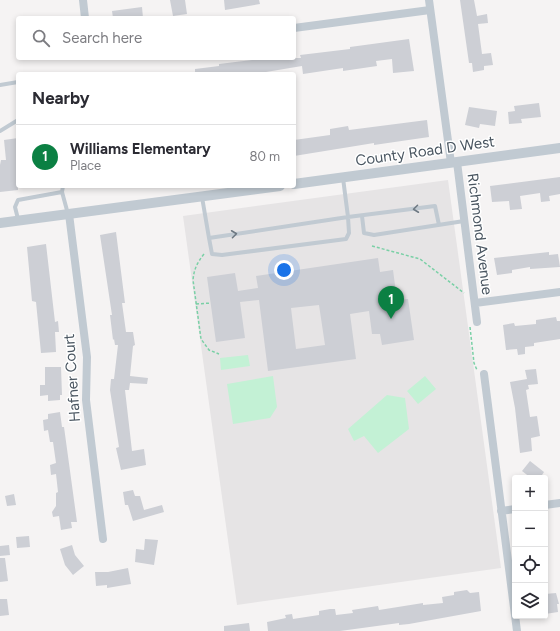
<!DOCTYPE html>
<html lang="en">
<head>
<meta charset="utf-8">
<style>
  :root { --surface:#fff; --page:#f7f7f7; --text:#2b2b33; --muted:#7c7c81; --line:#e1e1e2; --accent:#0b8043 }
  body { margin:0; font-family:Figtree,sans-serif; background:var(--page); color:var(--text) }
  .controls { position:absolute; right:12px; bottom:12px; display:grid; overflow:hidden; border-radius:4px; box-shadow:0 2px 6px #0003 }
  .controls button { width:36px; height:36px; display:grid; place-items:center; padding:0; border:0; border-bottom:1px solid var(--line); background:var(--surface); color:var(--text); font:20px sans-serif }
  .you { position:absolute; left:284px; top:270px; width:14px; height:14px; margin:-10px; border:3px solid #fff; border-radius:50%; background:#1a73e8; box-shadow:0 0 0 6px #1a73e833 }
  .badge { display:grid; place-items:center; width:26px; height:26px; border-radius:50%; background:var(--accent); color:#fff; font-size:13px; font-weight:700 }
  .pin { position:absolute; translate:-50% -33px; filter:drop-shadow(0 1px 2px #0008) }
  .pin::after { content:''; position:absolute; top:21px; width:14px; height:12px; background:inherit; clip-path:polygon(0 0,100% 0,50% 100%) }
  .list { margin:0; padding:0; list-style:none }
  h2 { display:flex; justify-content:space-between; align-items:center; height:52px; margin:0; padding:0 16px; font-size:17px }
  h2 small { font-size:13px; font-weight:400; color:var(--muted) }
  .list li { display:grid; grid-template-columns:26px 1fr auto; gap:12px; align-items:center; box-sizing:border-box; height:64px; padding:0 16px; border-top:1px solid var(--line) }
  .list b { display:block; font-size:15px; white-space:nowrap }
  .list p { margin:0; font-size:13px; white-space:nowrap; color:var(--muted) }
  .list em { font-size:13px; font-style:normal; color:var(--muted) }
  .icon { flex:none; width:22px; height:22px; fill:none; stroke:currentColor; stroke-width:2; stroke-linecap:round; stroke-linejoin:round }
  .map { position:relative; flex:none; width:560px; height:631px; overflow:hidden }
  .search { position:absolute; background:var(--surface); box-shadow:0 2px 6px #0003; left:16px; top:16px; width:280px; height:44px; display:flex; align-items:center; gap:10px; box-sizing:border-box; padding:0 14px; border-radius:4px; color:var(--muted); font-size:15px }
  .panel { position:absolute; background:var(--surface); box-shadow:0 2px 6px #0003; left:16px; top:72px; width:280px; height:116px; border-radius:4px }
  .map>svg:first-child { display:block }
  .education { fill:#e6e4e5 }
  .green { fill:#c3f1d5 }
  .building { fill:#cdcfd5; fill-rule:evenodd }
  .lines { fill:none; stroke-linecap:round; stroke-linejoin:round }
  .path { stroke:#7ad0a6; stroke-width:1.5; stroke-dasharray:3 2; stroke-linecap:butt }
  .service { stroke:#c1cad2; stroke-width:4 }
  .minor { stroke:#c1cad2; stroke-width:8 }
  .tertiary { stroke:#c1cad2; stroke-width:10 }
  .oneway { stroke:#6e7983 }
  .labels { text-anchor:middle; stroke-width:3; stroke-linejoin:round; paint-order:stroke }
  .street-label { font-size:15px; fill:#4a5661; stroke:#fff }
</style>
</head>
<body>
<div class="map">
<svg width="560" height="631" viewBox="0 0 560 631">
  <rect width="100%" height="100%" fill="#f5f3f3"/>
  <path class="education" d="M 448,180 L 501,568 L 237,605 L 183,216 Z"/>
  <path class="green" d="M 248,355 L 250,366 L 221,370 L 220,358 Z
    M 273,376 L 277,407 L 270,418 L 233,424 L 227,384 Z
    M 425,376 L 436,389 L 418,404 L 407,391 Z
    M 387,395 L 405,398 L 409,429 L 378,453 L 364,436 L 354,441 L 348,429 Z"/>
  <path class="building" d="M 170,0 L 185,0 L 187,14 L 173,16 Z
    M 224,0 L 259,0 L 260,4 L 225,10 Z
    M 460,0 L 474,0 L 477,16 L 487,14 L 488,23 L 478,24 L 482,54 L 491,53 L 493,65 L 484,66 L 484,70 L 473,72 L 472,63 L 469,63 Z
    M 142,7 L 143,18 L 113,18 L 112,11 Z
    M 409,39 L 414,71 L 393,73 L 392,59 L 376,61 L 377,66 L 343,71 L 343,68 L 303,74 L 302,66 L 254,74 L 195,74 L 195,69 L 219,66 L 219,64 L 268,58 L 301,58 L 300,55 L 350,49 L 350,47 Z
    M 539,103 L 541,117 L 521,119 L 522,123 L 509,124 L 508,112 L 515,111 L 514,106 Z
    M 469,107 L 497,111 L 495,126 L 480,124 L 479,128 L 465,125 Z
    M 427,120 L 429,137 L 374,145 L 374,143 L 294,156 L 294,140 L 330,135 L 330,129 L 348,126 L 349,130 Z
    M 18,138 L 18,190 L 0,192 L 0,165 L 1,160 L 6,160 L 4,140 Z
    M 560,177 L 560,194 L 549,196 L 550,201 L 541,202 L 540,193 L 520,196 L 522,209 L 510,210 L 509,201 L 492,202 L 490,186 Z
    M 116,232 L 125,303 L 122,303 L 126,332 L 133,332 L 135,345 L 133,346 L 130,376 L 148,378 L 147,384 L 130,383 L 129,390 L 125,390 L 132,451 L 144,449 L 146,465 L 121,470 L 116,448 L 119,447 L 110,390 L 111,379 L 114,379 L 118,345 L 115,345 L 114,339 L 113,340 L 110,315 L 112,315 L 100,235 Z
    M 46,244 L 55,322 L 58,321 L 59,332 L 55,332 L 56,352 L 41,353 L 36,302 L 32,301 L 27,247 Z
    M 549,252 L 549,255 L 558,254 L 560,267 L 530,269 L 530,267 L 512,270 L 512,273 L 497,275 L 494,258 Z
    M 378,258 L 380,272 L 393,270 L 397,300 L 408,299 L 414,340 L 382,345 L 380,334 L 372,334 L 369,311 L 350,314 L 356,359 L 268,371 L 259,300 L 240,302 L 245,338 L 216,342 L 207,277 L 235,273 L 238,291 L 258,288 L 256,276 ZM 319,305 L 325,345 L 296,349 L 291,308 Z
    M 556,317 L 557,321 L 560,321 L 560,339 L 534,343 L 534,346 L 525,347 L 525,354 L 518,355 L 517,349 L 506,350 L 503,325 L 514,323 L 515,326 L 536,324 L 536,320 Z
    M 45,367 L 61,367 L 62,395 L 60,395 L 60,400 L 48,401 L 48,395 L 40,396 L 40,385 L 45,385 Z
    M 536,369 L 538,384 L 528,385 L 529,389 L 526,390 L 530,417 L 537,416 L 540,436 L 531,438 L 532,451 L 520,453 L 515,408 L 510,382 L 527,379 L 525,370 Z
    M 60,412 L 62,427 L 64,427 L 77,522 L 71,522 L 72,528 L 61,530 L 59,516 L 53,517 L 52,512 L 56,506 L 56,493 L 58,492 L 56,474 L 51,475 L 50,465 L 56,463 L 53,442 L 50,442 L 48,430 L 44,431 L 43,420 L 48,419 L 48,414 Z
    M 530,461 L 544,472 L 540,478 L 531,478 L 522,471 Z
    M 133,490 L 135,496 L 140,496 L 144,510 L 162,505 L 164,512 L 133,521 L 128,505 L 125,505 L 123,492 Z
    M 14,494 L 16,505 L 7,506 L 5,496 Z
    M 29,536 L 30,547 L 17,548 L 16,537 Z
    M 145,539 L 158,540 L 154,565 L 135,562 L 136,549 L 144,550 Z
    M 9,545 L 10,555 L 0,556 L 0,546 Z
    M 72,545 L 75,555 L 84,566 L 73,575 L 65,565 L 60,549 Z
    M 0,558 L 5,558 L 8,581 L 0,582 Z
    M 128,568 L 131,584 L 107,588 L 107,585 L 96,586 L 95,572 L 108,572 Z
    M 467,590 L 470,593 L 479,592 L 481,611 L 409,624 L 399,625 L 399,623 L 340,631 L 268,631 L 267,622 L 286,618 L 285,615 L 292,614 L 293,619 L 319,615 L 319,611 L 330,609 L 335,609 L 336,615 L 353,613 L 352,610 L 378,606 L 379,610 L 423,603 L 423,605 L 443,603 L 442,597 L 454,595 L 454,592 Z
    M 556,593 L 559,604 L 557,604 L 558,612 L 545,614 L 545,594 Z
    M 0,599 L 7,599 L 9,615 L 0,616 Z
    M 249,623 L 250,631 L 224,631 L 224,626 Z"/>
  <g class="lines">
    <path class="path" d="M 372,246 L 420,259 L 464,293
      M 204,254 C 197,263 194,269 193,280 L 201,339 L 209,350 L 219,354
      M 196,304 L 211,303
      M 470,327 L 474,363 L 477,370"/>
    <path class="service" d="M 0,85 L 18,82
      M 0,131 L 18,120
      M 343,178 L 348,217 L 435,206 L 439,225
      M 63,186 L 62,192 L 68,214
      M 202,197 L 209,238 L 348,217 L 349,233 L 346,239 L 222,255 L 212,254 L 209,238
      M 362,216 L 364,233 L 374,235 L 464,221
      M 18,219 L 15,207 L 18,200 L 62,192"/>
    <path class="minor" d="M 83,0 L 85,18
      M 429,0 L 451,163
      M 294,28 L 430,10
      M 457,162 L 477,322
      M 69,214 L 87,357 L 86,400 L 103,539
      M 475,303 L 560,292
      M 484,374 L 517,631
      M 545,505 L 560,503
      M 501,511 L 515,509"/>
    <path class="tertiary" d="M 294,184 L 560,148
      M 0,223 L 280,186"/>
  </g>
  <defs><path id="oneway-chevron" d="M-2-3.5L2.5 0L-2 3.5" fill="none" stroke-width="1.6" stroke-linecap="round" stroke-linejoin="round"/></defs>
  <g class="oneway">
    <use href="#oneway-chevron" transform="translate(416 209) rotate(173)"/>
    <use href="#oneway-chevron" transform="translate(234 234) rotate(-7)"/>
  </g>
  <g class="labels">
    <g class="street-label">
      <text transform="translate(425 151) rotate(-8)" y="5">County Road D West</text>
      <text transform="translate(480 234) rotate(83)" y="5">Richmond Avenue</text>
      <text transform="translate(72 378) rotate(-94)" y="5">Hafner Court</text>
    </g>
  </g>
</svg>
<div class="controls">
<button>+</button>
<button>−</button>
<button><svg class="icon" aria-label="locate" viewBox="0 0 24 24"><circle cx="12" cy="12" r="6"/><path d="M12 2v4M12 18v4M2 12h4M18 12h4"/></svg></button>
<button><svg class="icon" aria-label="layers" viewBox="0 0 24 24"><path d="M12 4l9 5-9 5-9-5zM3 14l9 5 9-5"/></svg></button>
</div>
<div class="you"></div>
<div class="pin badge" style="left:391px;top:319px">1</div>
<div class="search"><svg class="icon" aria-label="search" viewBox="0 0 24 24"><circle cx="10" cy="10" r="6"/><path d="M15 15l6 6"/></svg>Search here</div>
<section class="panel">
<h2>Nearby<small></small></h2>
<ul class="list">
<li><span class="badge">1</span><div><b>Williams Elementary</b><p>Place</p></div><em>80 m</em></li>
</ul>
</section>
</div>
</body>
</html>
